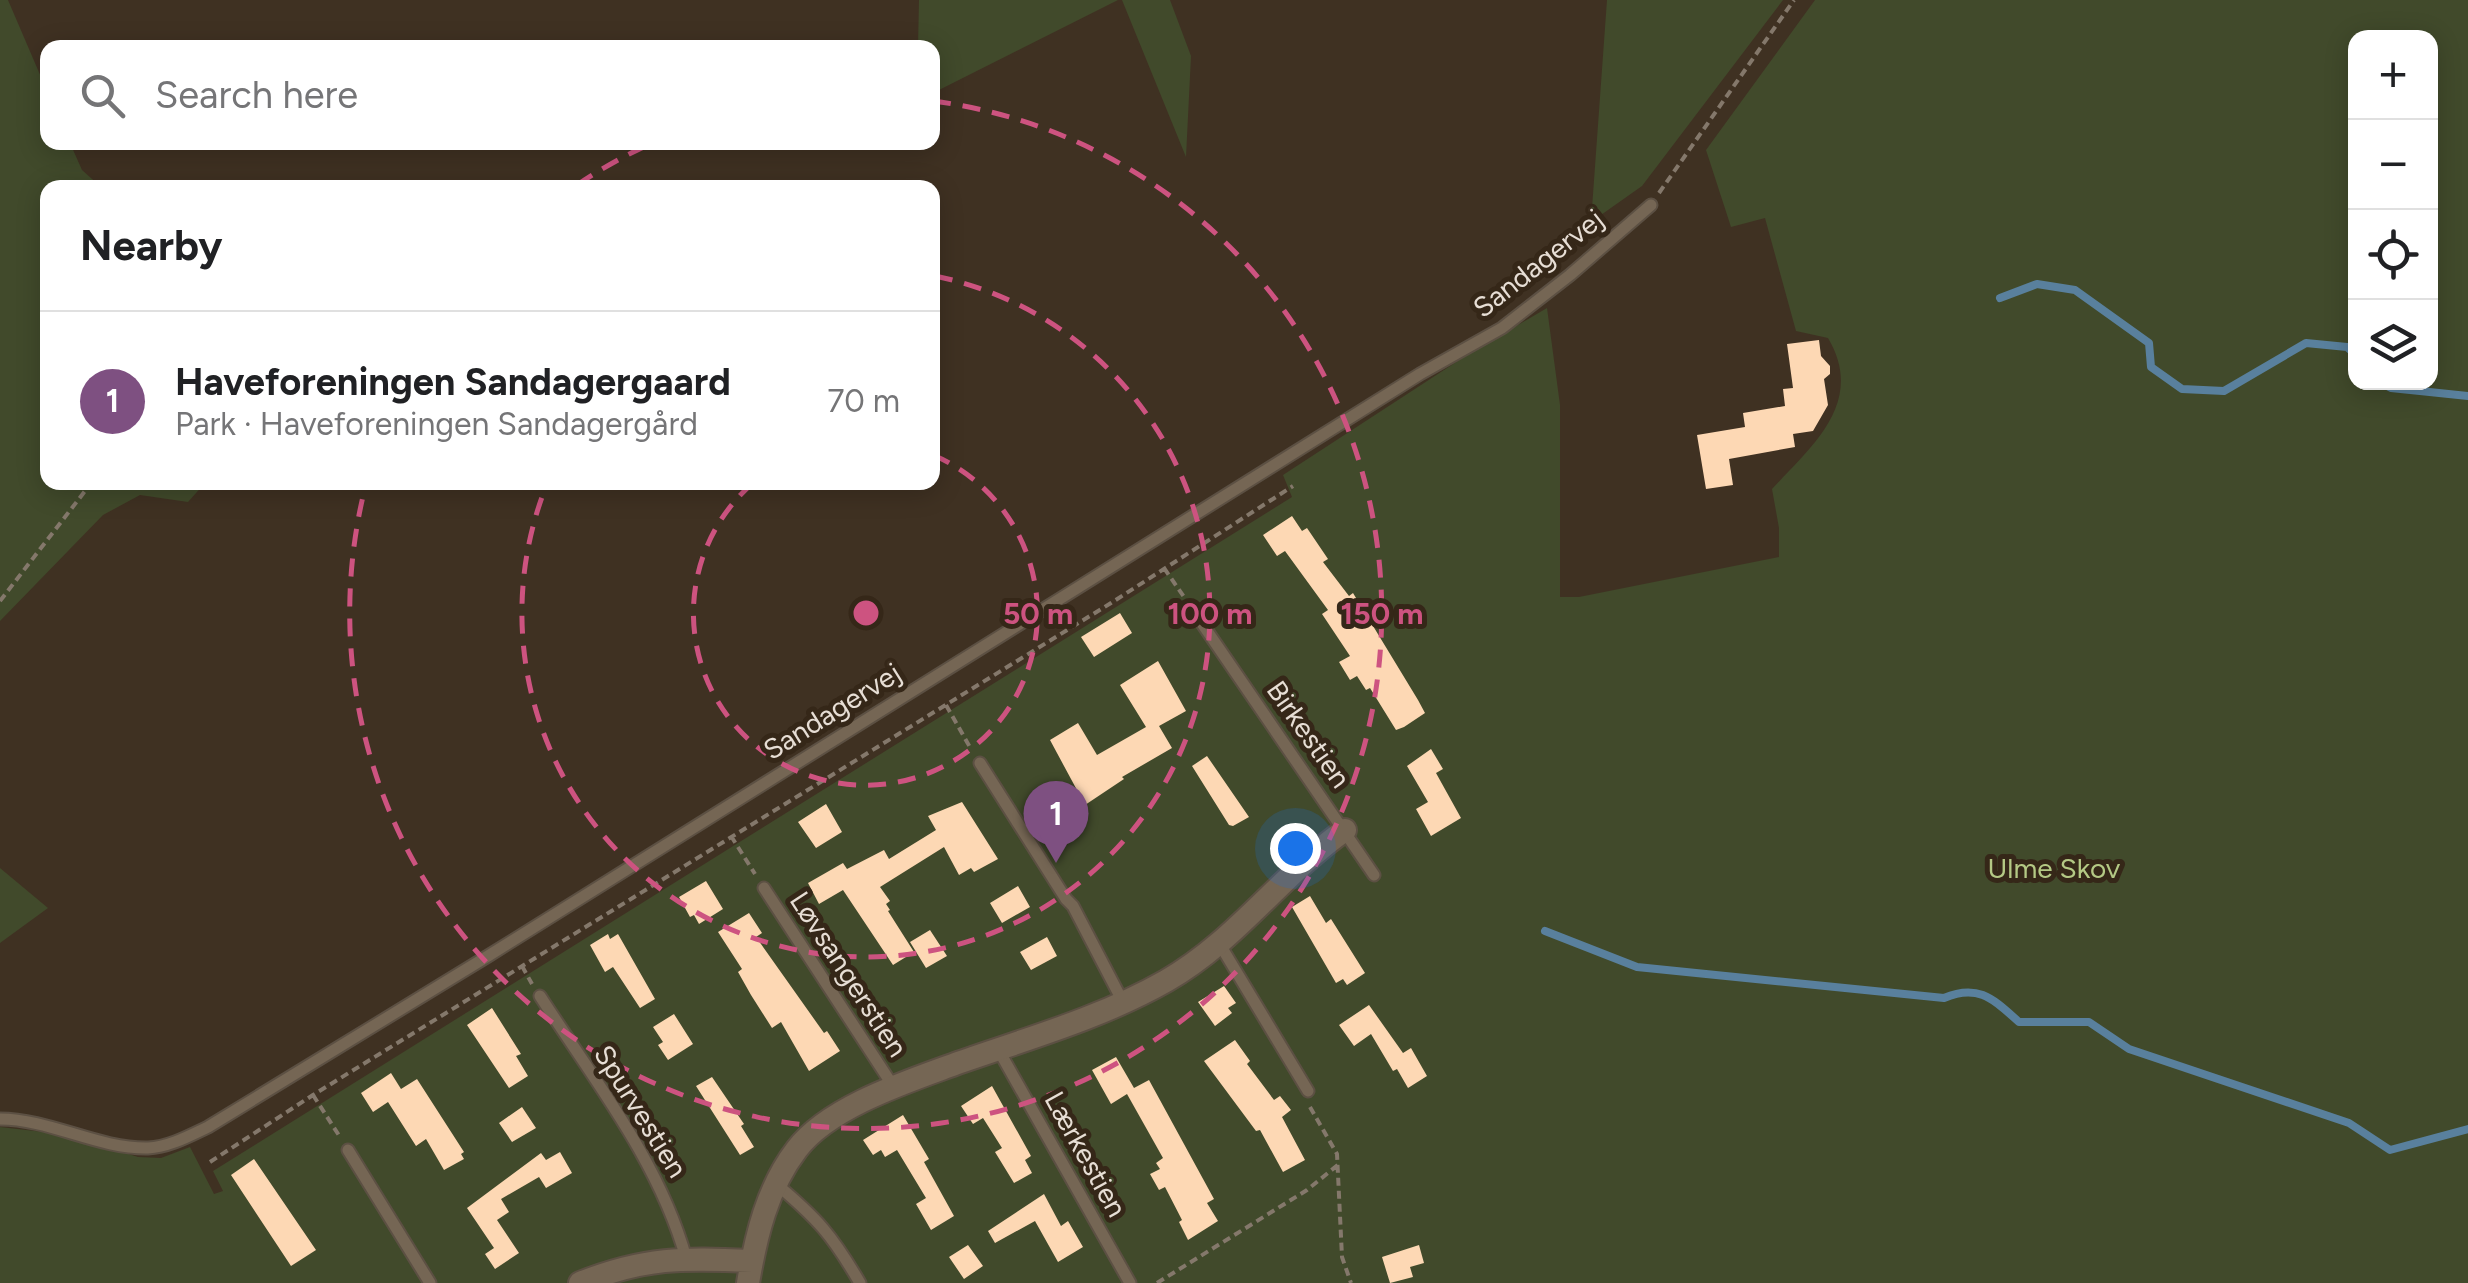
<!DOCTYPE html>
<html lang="en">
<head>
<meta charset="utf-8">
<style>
  :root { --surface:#fff; --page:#f2f2f2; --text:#202124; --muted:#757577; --line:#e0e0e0; --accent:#7e5081 }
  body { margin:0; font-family:Figtree,sans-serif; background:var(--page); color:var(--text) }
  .controls { position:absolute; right:30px; top:30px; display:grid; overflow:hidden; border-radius:20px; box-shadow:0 5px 25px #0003 }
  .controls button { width:90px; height:90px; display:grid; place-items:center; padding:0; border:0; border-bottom:2px solid var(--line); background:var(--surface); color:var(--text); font:50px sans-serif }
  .you { position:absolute; left:1295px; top:848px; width:35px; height:35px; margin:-25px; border:8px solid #fff; border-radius:50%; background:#1a73e8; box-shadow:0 0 0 15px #1a73e833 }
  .badge { display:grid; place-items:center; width:65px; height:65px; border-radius:50%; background:var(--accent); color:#fff; font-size:32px; font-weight:700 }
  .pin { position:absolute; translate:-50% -82px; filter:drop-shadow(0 2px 5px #0008) }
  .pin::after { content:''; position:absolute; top:52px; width:35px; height:30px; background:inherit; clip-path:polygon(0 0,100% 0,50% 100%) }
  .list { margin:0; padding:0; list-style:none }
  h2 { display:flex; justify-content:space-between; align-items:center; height:130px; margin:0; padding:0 40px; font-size:42px }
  h2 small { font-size:32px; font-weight:400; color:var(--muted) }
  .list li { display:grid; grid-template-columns:65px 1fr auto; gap:30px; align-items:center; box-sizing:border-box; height:180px; padding:0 40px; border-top:2px solid var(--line) }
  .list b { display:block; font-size:38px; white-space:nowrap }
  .list p { margin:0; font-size:32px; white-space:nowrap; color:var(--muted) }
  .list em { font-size:32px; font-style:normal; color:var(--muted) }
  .icon { flex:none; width:55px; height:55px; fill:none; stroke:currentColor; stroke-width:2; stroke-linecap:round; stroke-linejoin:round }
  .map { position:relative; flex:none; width:2468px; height:1283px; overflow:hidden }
  .search { position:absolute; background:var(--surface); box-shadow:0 5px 25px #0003; left:40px; top:40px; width:900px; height:110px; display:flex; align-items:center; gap:25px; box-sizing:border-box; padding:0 35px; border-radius:20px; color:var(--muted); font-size:38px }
  .panel { position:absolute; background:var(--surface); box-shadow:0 5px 25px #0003; left:40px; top:180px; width:900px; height:310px; border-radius:20px }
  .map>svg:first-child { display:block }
  .green { fill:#414a2b; fill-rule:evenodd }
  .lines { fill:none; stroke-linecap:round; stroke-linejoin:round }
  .stream { stroke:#59809d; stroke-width:8 }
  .building { fill:#fdd8b4 }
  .service-casing { stroke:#5c5043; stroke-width:15 }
  .minor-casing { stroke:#5c5043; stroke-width:26 }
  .path { stroke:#84786b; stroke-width:4; stroke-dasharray:8 5; stroke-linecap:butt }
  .service { stroke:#756654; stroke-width:11 }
  .minor { stroke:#756654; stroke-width:22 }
  .ring { fill:none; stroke:#cd5380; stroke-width:5; stroke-dasharray:18 12 }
  .labels { text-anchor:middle; stroke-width:10; stroke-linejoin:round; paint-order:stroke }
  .street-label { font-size:28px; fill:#e7ded5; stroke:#352718 }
  .park-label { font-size:28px; fill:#b4c985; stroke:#352718 }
  .centre { fill:#cd5380; stroke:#352718; stroke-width:5 }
  .ring-label { font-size:30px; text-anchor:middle; font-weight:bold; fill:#cd5380; stroke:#352718; stroke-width:10; stroke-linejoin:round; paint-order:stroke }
</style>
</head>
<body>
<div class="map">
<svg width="2468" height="1283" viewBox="0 0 2468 1283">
  <rect width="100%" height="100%" fill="#3f3122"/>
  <path class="green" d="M 0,0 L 8,0 L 47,91 L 48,142 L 70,143 L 82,170 L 101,187 L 48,188 L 48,482 L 205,483 L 188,502 L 140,495 L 103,515 L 0,621 Z
    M 919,0 L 1118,0 L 933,93 L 932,48 L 918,47 Z
    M 1122,0 L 1170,0 L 1191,56 L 1186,157 Z
    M 1607,0 L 1783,0 L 1642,186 L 1591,222 Z
    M 1815,0 L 2468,0 L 2468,1283 L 0,1283 L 0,1127 L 70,1135 L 138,1157 L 161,1158 L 190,1147 L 214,1194 L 223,1191 L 213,1171 L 1292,497 L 1283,475 L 1467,355 L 1547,308 L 1560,405 L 1560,597 L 1579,597 L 1779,557 L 1779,528 L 1772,489 C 1812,446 1866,402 1828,338 L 1796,331 L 1765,218 L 1731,227 L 1706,150 ZM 2356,38 L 2430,38 L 2430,382 L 2356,382 Z
    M 0,868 L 48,908 L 0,943 Z"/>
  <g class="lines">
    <path class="stream" d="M 2000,298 L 2037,284 L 2075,290 L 2149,343 L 2151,367 L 2182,389 L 2224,391 L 2306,343 L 2347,347 L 2356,355
      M 2380,382 L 2391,388 L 2468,396
      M 1545,931 L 1637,967 L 1944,998 C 1979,983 1994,1000 2019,1022 L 2089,1022 L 2129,1049 L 2349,1123 L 2390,1150 L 2468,1129"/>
  </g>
  <path class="building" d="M 1819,340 L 1821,356 L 1830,366 L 1830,374 L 1824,379 L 1828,405 L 1813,431 L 1793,434 L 1795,447 L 1729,459 L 1733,485 L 1706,489 L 1697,435 L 1745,427 L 1743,413 L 1785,406 L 1783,389 L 1793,388 L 1787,344 Z
    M 1292,516 L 1302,531 L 1307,528 L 1328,559 L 1323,562 L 1349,596 L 1353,593 L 1418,700 L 1425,713 L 1404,727 L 1396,730 L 1370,688 L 1366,690 L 1357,676 L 1350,680 L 1339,662 L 1350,656 L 1322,614 L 1328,610 L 1285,551 L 1277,556 L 1263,535 Z
    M 1120,613 L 1132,633 L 1094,657 L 1081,637 Z
    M 1158,661 L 1186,711 L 1159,726 L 1172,748 L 1122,777 L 1124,779 L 1085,805 L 1050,740 L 1078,723 L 1097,755 L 1146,727 L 1120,685 Z
    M 1431,749 L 1443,769 L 1436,773 L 1461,818 L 1431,836 L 1416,809 L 1428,802 L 1407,766 Z
    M 1207,756 L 1249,817 L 1233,826 L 1229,825 L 1192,766 Z
    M 962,802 L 998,859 L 974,872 L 971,868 L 959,875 L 944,847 L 880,887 L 890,901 L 886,904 L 890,910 L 888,911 L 914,952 L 893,965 L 843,890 L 819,904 L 808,883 L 843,863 L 847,869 L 884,850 L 889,859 L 936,830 L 928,816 Z
    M 826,804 L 842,832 L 816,848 L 798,822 Z
    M 706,881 L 723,909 L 699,924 L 694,915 L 690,917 L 679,897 Z
    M 1018,886 L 1030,907 L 1002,923 L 990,903 Z
    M 1310,896 L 1326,923 L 1331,919 L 1365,973 L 1347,985 L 1343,979 L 1336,983 L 1292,907 Z
    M 749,913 L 762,933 L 756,937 L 824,1033 L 827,1031 L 840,1051 L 809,1071 L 781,1022 L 772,1028 L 751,995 L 738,972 L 742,969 L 718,932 Z
    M 930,930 L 947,956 L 926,968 L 910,942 Z
    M 608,934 L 610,939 L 618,934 L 655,999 L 640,1008 L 613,967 L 605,972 L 590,945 Z
    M 1047,937 L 1057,956 L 1031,970 L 1020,952 Z
    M 1224,986 L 1236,1003 L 1228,1008 L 1232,1013 L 1215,1026 L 1198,1002 Z
    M 1369,1005 L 1403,1053 L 1411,1048 L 1427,1076 L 1408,1088 L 1397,1069 L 1393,1071 L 1371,1034 L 1354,1046 L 1339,1025 Z
    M 492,1008 L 521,1054 L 516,1056 L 528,1076 L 509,1088 L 467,1025 Z
    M 674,1014 L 693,1044 L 668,1060 L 658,1045 L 663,1042 L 653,1027 Z
    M 1235,1040 L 1250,1061 L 1247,1064 L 1274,1100 L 1280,1096 L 1291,1110 L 1282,1117 L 1305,1160 L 1283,1172 L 1260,1130 L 1256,1131 L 1204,1061 Z
    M 1116,1057 L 1134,1088 L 1149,1080 L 1214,1199 L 1207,1203 L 1218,1221 L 1188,1240 L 1179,1222 L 1182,1220 L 1165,1187 L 1159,1190 L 1150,1174 L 1160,1169 L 1156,1163 L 1163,1158 L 1127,1094 L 1111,1104 L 1092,1070 Z
    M 391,1073 L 401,1089 L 417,1079 L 464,1152 L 461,1154 L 464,1159 L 444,1170 L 426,1139 L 416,1146 L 388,1102 L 373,1112 L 361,1093 Z
    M 712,1077 L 744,1124 L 741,1126 L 754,1147 L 740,1155 L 696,1086 Z
    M 992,1086 L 1031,1156 L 1025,1160 L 1032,1173 L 1014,1183 L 995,1152 L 1002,1148 L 983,1118 L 973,1124 L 961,1106 Z
    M 522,1107 L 536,1128 L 512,1142 L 499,1123 Z
    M 903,1115 L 929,1159 L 924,1162 L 954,1216 L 931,1230 L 916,1204 L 926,1198 L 897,1150 L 885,1157 L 881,1150 L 873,1155 L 863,1140 Z
    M 560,1152 L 572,1173 L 546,1188 L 539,1177 L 501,1199 L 509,1212 L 497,1220 L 519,1253 L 495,1269 L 485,1254 L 494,1248 L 467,1208 L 541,1153 L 546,1160 Z
    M 254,1159 L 316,1250 L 291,1266 L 231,1175 Z
    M 1044,1194 L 1061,1226 L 1068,1221 L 1083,1247 L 1058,1262 L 1035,1221 L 995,1243 L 988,1231 Z
    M 968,1245 L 983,1266 L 964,1279 L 949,1257 Z
    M 1419,1245 L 1424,1263 L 1410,1267 L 1413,1277 L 1390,1283 L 1382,1257 Z"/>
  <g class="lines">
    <defs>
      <path id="service" d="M 1201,622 L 1374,875
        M 980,763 L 1066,899 L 1073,906 L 1124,1004
        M 764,888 L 893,1086
        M 1219,943 L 1308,1091
        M 540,996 C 594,1080 659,1161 686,1258
        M 998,1049 L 1130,1283
        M 0,1119 C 50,1119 98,1149 148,1148 C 169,1147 189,1136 208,1127 L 488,956 L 1420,374 L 1502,328 L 1570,275 L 1651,205
        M 348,1150 L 430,1283
        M 775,1183 C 818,1219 832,1235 860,1283"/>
      <path id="minor" d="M 580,1283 C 645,1257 683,1258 752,1261
        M 748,1283 C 756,1236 767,1188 797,1149 C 829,1107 906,1082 955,1064 C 1026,1039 1101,1018 1166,981 C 1235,942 1281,875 1345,830"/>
    </defs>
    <use href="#service" class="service-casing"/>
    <use href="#minor" class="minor-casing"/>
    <path class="path" d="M 1659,193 L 1794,0
      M 1164,568 L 1193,610
      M 0,601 L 92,482
      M 946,705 L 971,749
      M 731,836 L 755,874
      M 522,966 L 532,984
      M 313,1095 L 340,1137
      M 1310,1107 L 1337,1154 L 1342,1257 L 1351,1283
      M 210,1162 L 313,1095 L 1111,603 L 1293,486
      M 1157,1283 L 1307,1190 L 1339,1164"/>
    <use href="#service" class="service"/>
    <use href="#minor" class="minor"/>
  </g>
  <g class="ring">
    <path d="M933 455A172 172 0 1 1 753 483"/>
    <path d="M935 276A344 344 0 1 1 547 484"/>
    <path d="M577 185A516 516 0 0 1 652 143M933 101A516 516 0 1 1 366 484"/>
  </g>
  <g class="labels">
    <g class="street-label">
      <text transform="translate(1538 263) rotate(-38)" y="10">Sandagervej</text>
      <text transform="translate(832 711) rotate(-32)" y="10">Sandagervej</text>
      <text transform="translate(1309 734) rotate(55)" y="10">Birkestien</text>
      <text transform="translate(849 974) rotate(57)" y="10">Løvsangerstien</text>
      <text transform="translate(641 1111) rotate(58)" y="10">Spurvestien</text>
      <text transform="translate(1086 1154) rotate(61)" y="10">Lærkestien</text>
    </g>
    <g class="park-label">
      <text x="2054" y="878">Ulme Skov</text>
    </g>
  </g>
  <circle cx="866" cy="613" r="15" class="centre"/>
  <g class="ring-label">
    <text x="1038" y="624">50 m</text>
    <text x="1210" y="624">100 m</text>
    <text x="1382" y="624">150 m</text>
  </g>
</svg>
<div class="controls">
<button>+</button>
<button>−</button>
<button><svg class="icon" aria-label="locate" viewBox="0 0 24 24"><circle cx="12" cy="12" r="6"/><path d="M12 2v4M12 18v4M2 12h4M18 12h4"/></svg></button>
<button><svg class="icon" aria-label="layers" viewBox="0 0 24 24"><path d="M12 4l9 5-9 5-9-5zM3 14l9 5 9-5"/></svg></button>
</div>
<div class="you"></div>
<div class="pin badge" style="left:1056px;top:863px">1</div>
<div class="search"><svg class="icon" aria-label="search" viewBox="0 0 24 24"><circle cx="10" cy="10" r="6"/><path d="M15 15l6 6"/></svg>Search here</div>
<section class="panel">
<h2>Nearby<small></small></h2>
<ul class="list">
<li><span class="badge">1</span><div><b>Haveforeningen Sandagergaard</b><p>Park · Haveforeningen Sandagergård</p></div><em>70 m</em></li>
</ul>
</section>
</div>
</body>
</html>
